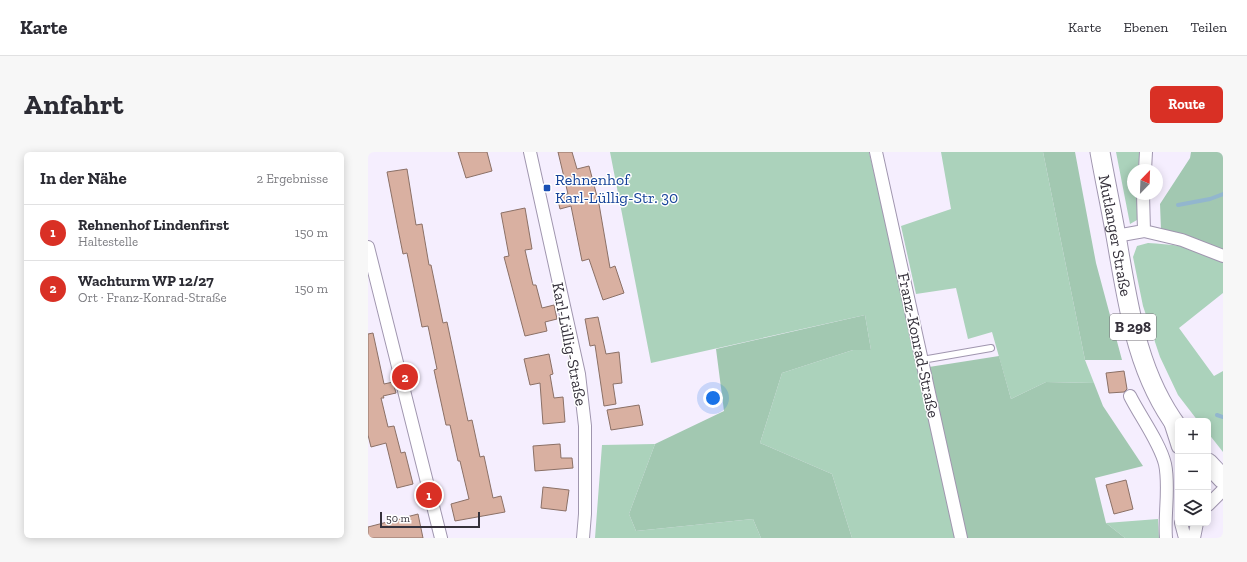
<!DOCTYPE html>
<html lang="de">
<head>
<meta charset="utf-8">
<style>
  :root { --surface:#fff; --page:#f7f7f7; --text:#2b2b33; --muted:#7c7c81; --line:#e1e1e2; --accent:#d93025 }
  body { margin:0; font-family:"Zilla Slab",serif; background:var(--page); color:var(--text) }
  .controls { position:absolute; right:12px; bottom:12px; display:grid; overflow:hidden; border-radius:6px; box-shadow:0 2px 10px #0003 }
  .controls button { width:36px; height:36px; display:grid; place-items:center; padding:0; border:0; border-bottom:1px solid var(--line); background:var(--surface); color:var(--text); font:20px sans-serif }
  .compass { position:absolute; left:759px; top:12px; width:36px; height:36px; border-radius:50%; background:var(--surface); box-shadow:0 2px 10px #0003; rotate:23deg }
  .scale { position:absolute; left:12px; bottom:10px; width:100px; box-sizing:border-box; padding-left:4px; border:2px solid #35313b; border-top:0; font-size:11px; line-height:14px; white-space:nowrap; color:#35313b; -webkit-text-stroke:3px #fff; paint-order:stroke }
  .you { position:absolute; left:345px; top:246px; width:14px; height:14px; margin:-10px; border:3px solid #fff; border-radius:50%; background:#1a73e8; box-shadow:0 0 0 6px #1a73e833 }
  .badge { display:grid; place-items:center; width:26px; height:26px; border-radius:50%; background:var(--accent); color:#fff; font-size:13px; font-weight:700 }
  .pin { position:absolute; translate:-50% -50%; border:2px solid #fff; box-shadow:0 1px 4px #0006 }
  .list { margin:0; padding:0; list-style:none }
  h2 { display:flex; justify-content:space-between; align-items:center; height:52px; margin:0; padding:0 16px; font-size:17px }
  h2 small { font-size:13px; font-weight:400; color:var(--muted) }
  .list li { display:grid; grid-template-columns:26px 1fr auto; gap:12px; align-items:center; box-sizing:border-box; height:56px; padding:0 16px; border-top:1px solid var(--line) }
  .list b { display:block; font-size:15px; white-space:nowrap }
  .list p { margin:0; font-size:13px; white-space:nowrap; color:var(--muted) }
  .list em { font-size:13px; font-style:normal; color:var(--muted) }
  .icon { flex:none; width:22px; height:22px; fill:none; stroke:currentColor; stroke-width:2; stroke-linecap:round; stroke-linejoin:round }
  .map { position:relative; flex:none; width:855px; height:386px; overflow:hidden; border-radius:6px }
  header { display:flex; align-items:center; gap:24px; box-sizing:border-box; height:56px; padding:0 20px; background:var(--surface); border-bottom:1px solid var(--line) }
  header strong { font-size:19px }
  nav { display:flex; gap:22px; margin-inline-start:auto; font-size:14px }
  .intro { display:flex; align-items:center; justify-content:space-between; box-sizing:border-box; height:96px; padding:0 24px }
  h1 { margin:0; font-size:28px }
  .button { padding:10px 18px; border-radius:6px; background:var(--accent); color:#fff; font-size:14px; font-weight:700 }
  main { display:flex; gap:24px; padding:0 24px }
  aside { flex:1; background:var(--surface); border-radius:6px; box-shadow:0 2px 10px #0003 }
  .map>svg:first-child { display:block }
  .green { fill:#abd2bb }
  .forest { fill:#a2c8b1 }
  .lines { fill:none; stroke-linecap:round; stroke-linejoin:round }
  .stream { stroke:#92b6ce; stroke-width:4 }
  .building { fill:#d9b0a1; stroke:#8b7066 }
  .lane-casing { stroke:#a096af; stroke-width:8 }
  .street-casing { stroke:#a096af; stroke-width:14 }
  .primary-casing { stroke:#a096af; stroke-width:21 }
  .lane { stroke:#fff; stroke-width:6 }
  .street { stroke:#fff; stroke-width:12 }
  .primary { stroke:#fff; stroke-width:19 }
  .transit-dot { fill:#1a4fb4; stroke:#fff; stroke-width:1.5 }
  .labels { text-anchor:middle; stroke-width:3; stroke-linejoin:round; paint-order:stroke }
  .shield { fill:#fff; stroke:#726f76; stroke-width:1 }
  .shield-label { font-size:15px; font-weight:bold; fill:#35313b }
  .transit-label { font-size:16px; fill:#164399; stroke:#fff; text-anchor:start }
  .street-label { font-size:16px; fill:#35313b; stroke:#fff }
</style>
</head>
<body>
<header>
<strong>Karte</strong>
<nav><a>Karte</a><a>Ebenen</a><a>Teilen</a></nav>
</header>
<div class="intro"><h1>Anfahrt</h1><a class="button">Route</a></div>
<main>
<aside>
<h2>In der Nähe<small>2 Ergebnisse</small></h2>
<ul class="list">
<li><span class="badge">1</span><div><b>Rehnenhof Lindenfirst</b><p>Haltestelle</p></div><em>150 m</em></li>
<li><span class="badge">2</span><div><b>Wachturm WP 12/27</b><p>Ort · Franz-Konrad-Straße</p></div><em>150 m</em></li>
</ul>
</aside>
<div class="map">
<svg width="855" height="386" viewBox="0 0 855 386">
  <rect width="100%" height="100%" fill="#f5eefe"/>
  <path class="green" d="M 242,0 L 501,0 L 538,154 L 588,386 L 484,386 L 464,322 L 392,291 L 414,221 L 485,198 L 503,198 L 497,163 L 283,211 Z
    M 573,0 L 675,0 L 717,208 L 726,231 L 678,230 L 643,247 L 624,180 L 600,187 L 588,136 L 548,142 L 533,74 L 583,57 Z
    M 748,0 L 772,0 L 770,18 L 765,18 L 765,42 L 769,42 L 769,68 L 762,72 Z
    M 780,91 C 805,93 835,94 855,111 L 855,141 L 811,176 L 846,224 L 855,219 L 855,300 L 840,281 L 840,269 L 830,269 L 810,243 L 792,205 L 775,154 L 765,105 L 769,94 Z
    M 287,292 L 261,362 L 268,379 L 385,367 L 393,386 L 227,386 L 234,293 Z
    M 790,367 L 791,386 L 757,386 L 738,371 Z"/>
  <path class="forest" d="M 675,0 L 707,0 L 728,111 L 754,208 L 717,208 Z
    M 823,0 L 855,0 L 855,102 L 793,78 L 792,52 L 822,6 Z
    M 497,163 L 503,198 L 485,198 L 414,221 L 392,291 L 464,322 L 484,386 L 393,386 L 385,367 L 268,379 L 261,362 L 287,292 L 356,259 L 348,197 Z
    M 631,204 L 643,247 L 678,230 L 726,231 L 735,254 L 775,314 L 727,326 L 738,371 L 757,386 L 598,386 L 561,215 Z"/>
  <g class="lines">
    <path class="stream" d="M 810,53 L 842,47 L 855,42
      M 849,263 L 855,265"/>
  </g>
  <path class="building" d="M 90,0 L 119,0 L 124,19 L 98,26 Z
    M 190,0 L 204,0 L 209,17 L 221,14 L 231,52 L 242,116 L 247,114 L 256,141 L 235,148 L 221,107 L 214,109 L 203,54 L 192,57 L 189,44 L 200,42 Z
    M 39,17 L 48,73 L 54,72 L 61,113 L 63,113 L 75,171 L 79,170 L 100,269 L 104,268 L 112,305 L 116,304 L 125,346 L 133,344 L 137,360 L 87,369 L 83,352 L 101,347 L 92,309 L 90,309 L 82,273 L 78,273 L 66,218 L 69,217 L 60,174 L 54,175 L 39,101 L 35,102 L 30,77 L 19,20 Z
    M 157,56 L 164,97 L 157,98 L 165,133 L 168,133 L 174,156 L 186,153 L 189,167 L 177,170 L 179,179 L 157,184 L 136,105 L 141,104 L 133,61 Z
    M 230,165 L 238,202 L 251,200 L 254,231 L 245,232 L 248,252 L 236,254 L 227,193 L 222,194 L 217,167 Z
    M 5,181 L 16,232 L 25,230 L 28,241 L 15,244 L 16,246 L 13,246 L 20,275 L 26,274 L 33,301 L 37,300 L 45,332 L 29,336 L 18,291 L 3,295 L 0,283 L 0,182 Z
    M 181,202 L 185,222 L 182,223 L 186,246 L 195,245 L 197,270 L 175,272 L 172,231 L 162,233 L 156,207 Z
    M 756,219 L 759,237 L 756,240 L 741,241 L 738,221 Z
    M 271,253 L 275,273 L 243,278 L 239,258 Z
    M 192,292 L 193,306 L 204,306 L 205,316 L 167,319 L 165,294 Z
    M 758,328 L 765,357 L 746,362 L 738,333 Z
    M 175,335 L 201,338 L 198,359 L 173,356 Z
    M 50,362 L 55,386 L 0,386 L 0,375 Z"/>
  <g class="lines">
    <defs>
      <path id="lane" d="M 554,208 L 623,196"/>
      <path id="street" d="M 162,0 L 211,222 L 217,274 L 217,362 L 215,386
        M 508,0 L 593,386
        M 777,18 L 778,0
        M 775,42 L 776,79
        M 748,84 L 776,79 L 814,88 L 855,104
        M 0,95 L 73,386
        M 762,244 C 772,264 792,291 797,312 C 802,335 796,362 798,386
        M 802,270 L 810,295
        M 840,353 L 855,338
        M 813,371 L 817,386
        M 826,386 L 829,371"/>
      <g id="primary">
        <path id="s1" d="M 732,0 C 737,28 743,56 748,84 C 760,151 768,220 810,276"/>
        <path d="M 840,311 L 855,327"/>
      </g>
    </defs>
    <use href="#lane" class="lane-casing"/>
    <use href="#street" class="street-casing"/>
    <use href="#primary" class="primary-casing"/>
    <use href="#lane" class="lane"/>
    <use href="#street" class="street"/>
    <use href="#primary" class="primary"/>
  </g>
  <rect class="transit-dot" x="175" y="32" width="8" height="8" rx="2"/>
  <g class="labels">
    <rect class="shield" x="742" y="162" width="46" height="26" rx="3"/>
    <g class="shield-label">
      <text x="765" y="180">B 298</text>
    </g>
    <g class="transit-label">
      <text x="187" y="33">Rehnenhof<tspan x="187" dy="18">Karl-Lüllig-Str. 30</tspan></text>
    </g>
    <g class="street-label">
      <text dy="6" stroke="none"><textPath href="#s1" startOffset="85">Mutlanger Straße</textPath></text>
      <text transform="translate(202 192) rotate(79)" y="6">Karl-Lüllig-Straße</text>
      <text transform="translate(551 193) rotate(78)" y="6">Franz-Konrad-Straße</text>
    </g>
  </g>
</svg>
<div class="controls">
<button>+</button>
<button>−</button>
<button><svg class="icon" aria-label="layers" viewBox="0 0 24 24"><path d="M12 4l9 5-9 5-9-5zM3 14l9 5 9-5"/></svg></button>
</div>
<svg class="compass" viewBox="-18 -18 36 36"><path d="M0-13l5 13h-10z" fill="#e53935"/><path d="M0 13l5-13h-10z" fill="#7c7c81"/></svg>
<div class="scale">50 m</div>
<div class="you"></div>
<div class="pin badge" style="left:61px;top:343px">1</div>
<div class="pin badge" style="left:37px;top:225px">2</div>
</div>
</main>
</body>
</html>
